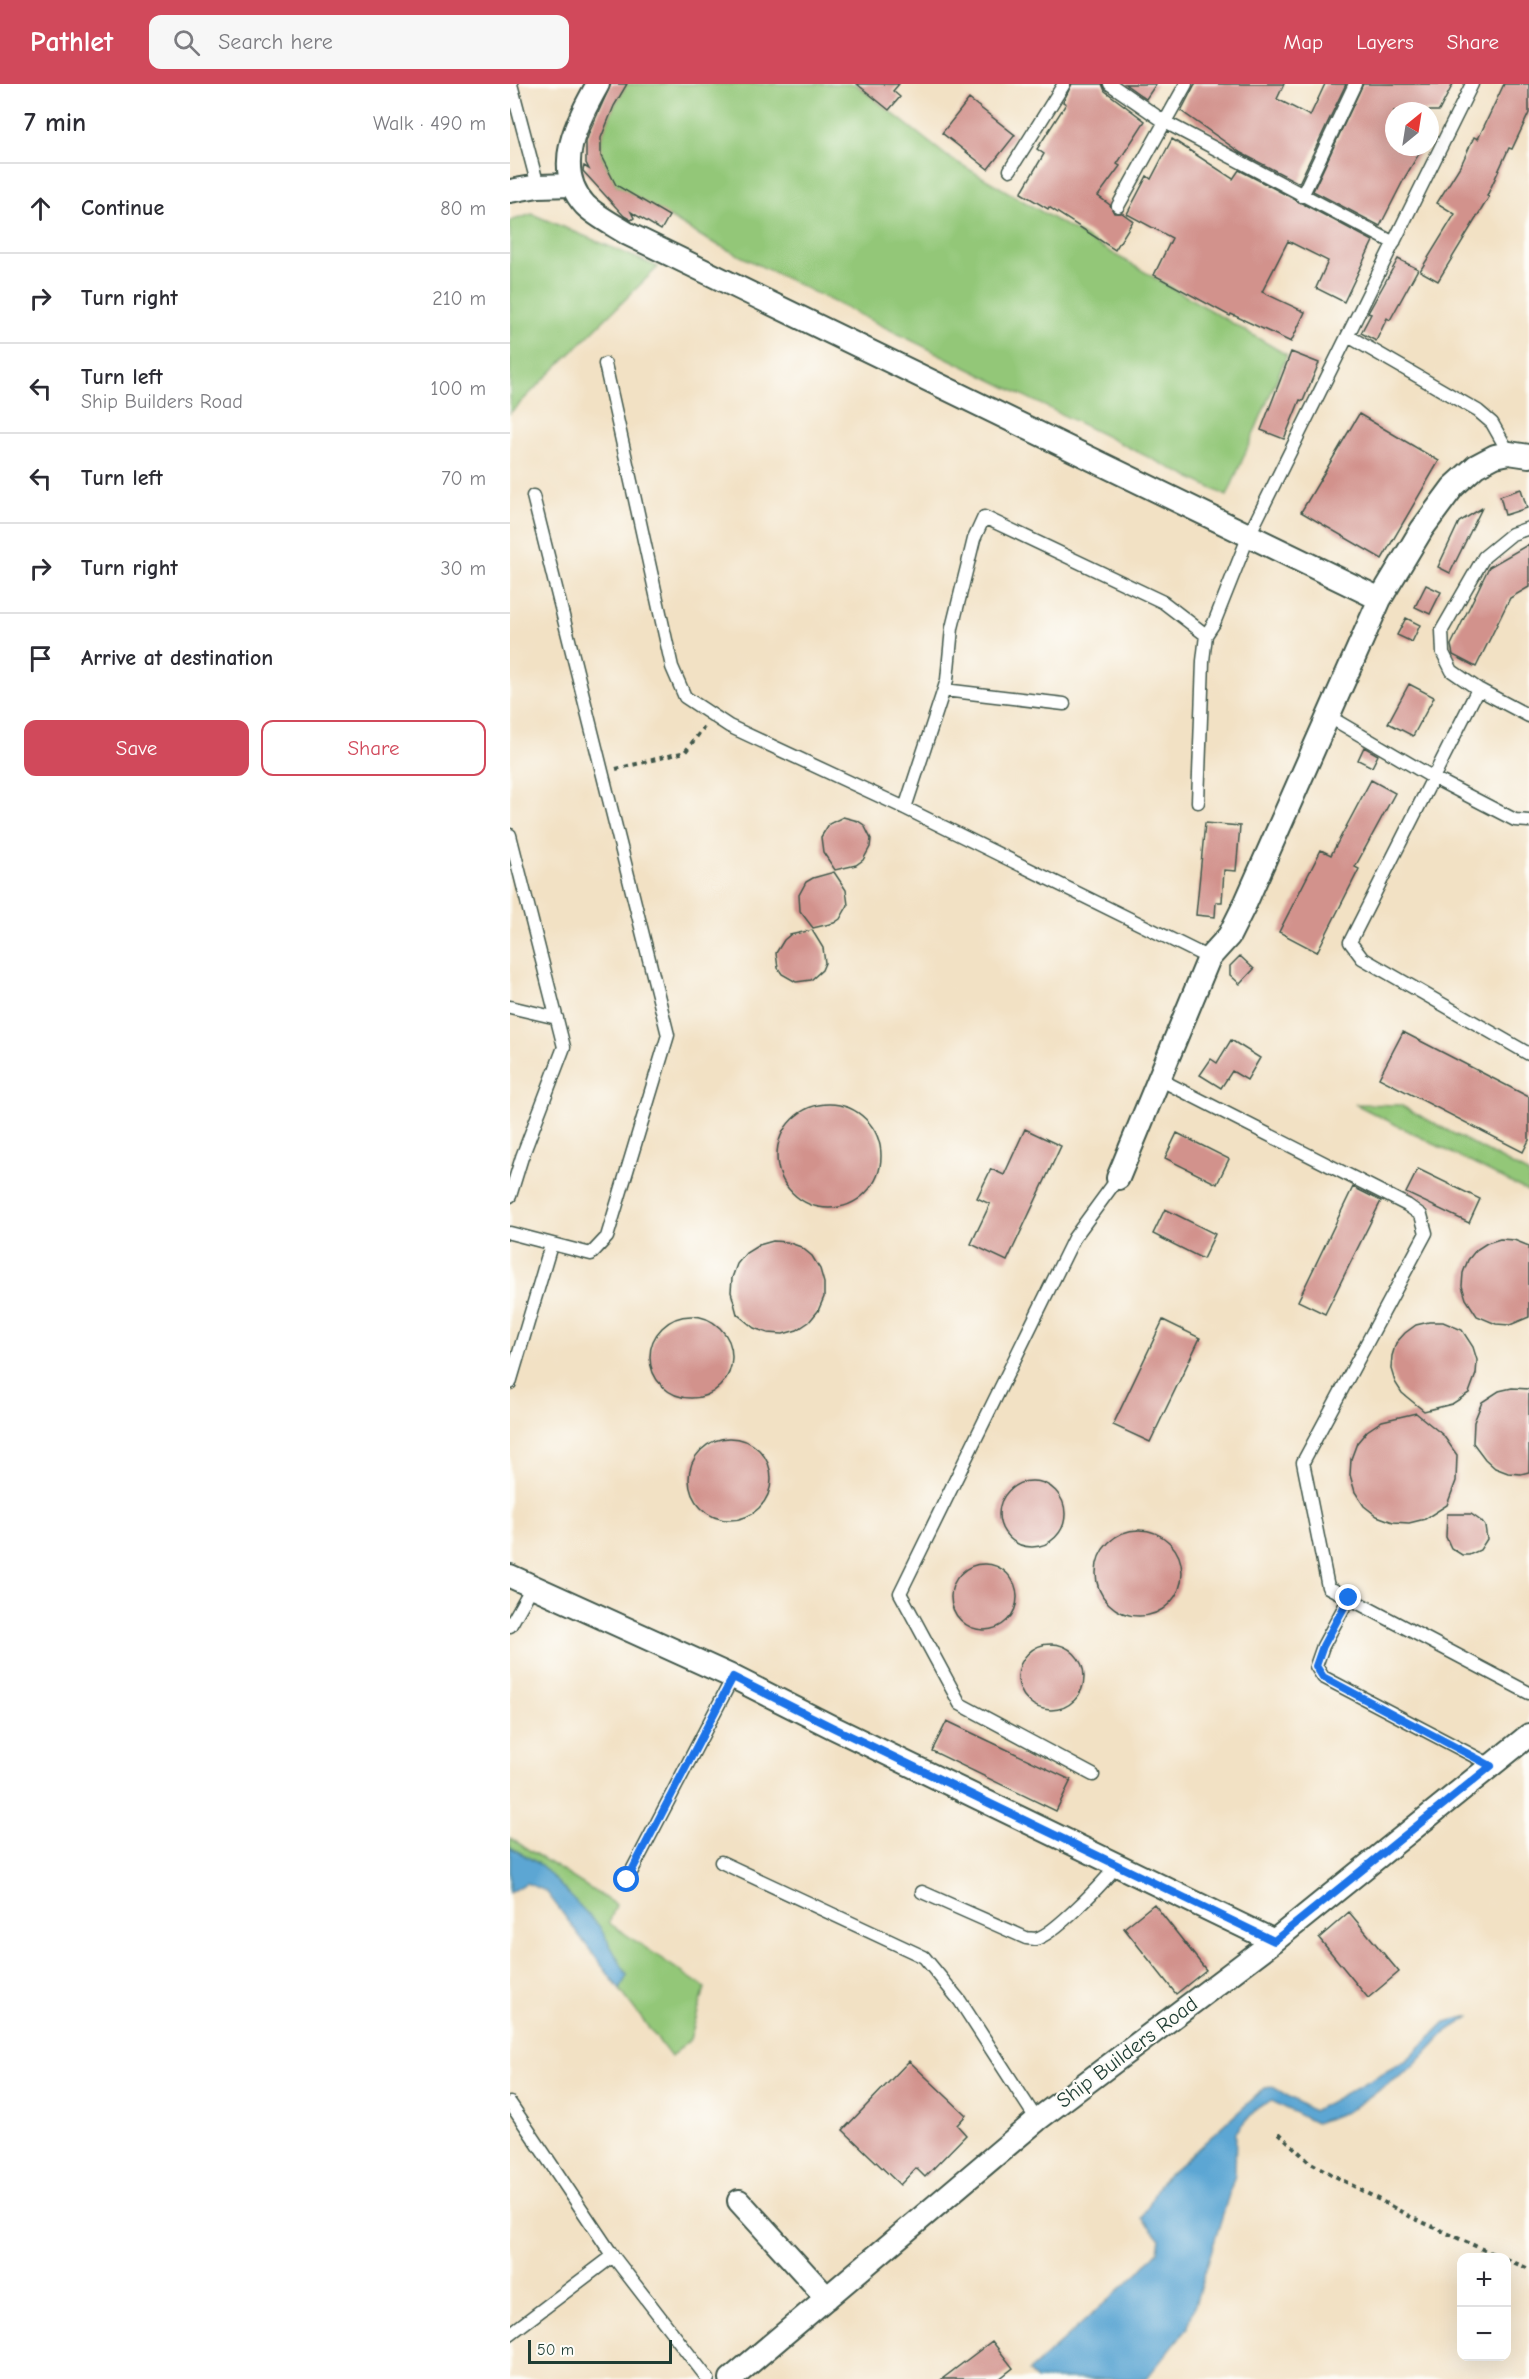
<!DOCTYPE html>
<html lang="en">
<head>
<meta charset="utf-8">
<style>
  :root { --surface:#fff; --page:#f7f7f7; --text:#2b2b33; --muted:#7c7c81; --line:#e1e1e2; --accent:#d1495b }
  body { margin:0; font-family:"Comic Neue",sans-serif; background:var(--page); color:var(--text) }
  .controls { position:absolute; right:18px; bottom:18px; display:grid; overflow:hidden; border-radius:12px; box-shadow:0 6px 24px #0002 }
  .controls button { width:54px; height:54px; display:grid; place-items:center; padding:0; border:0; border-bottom:2px solid var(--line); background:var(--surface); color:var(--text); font:30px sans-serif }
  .compass { position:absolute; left:875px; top:18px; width:54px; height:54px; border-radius:50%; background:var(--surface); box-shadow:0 6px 24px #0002; rotate:30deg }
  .scale { position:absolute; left:18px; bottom:15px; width:144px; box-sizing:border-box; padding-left:6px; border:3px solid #1f3d34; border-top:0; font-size:16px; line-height:21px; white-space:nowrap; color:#1f3d34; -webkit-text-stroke:4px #fdfcf7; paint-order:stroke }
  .stop { position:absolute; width:18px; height:18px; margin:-14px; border:4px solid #1a73e8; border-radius:50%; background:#fff }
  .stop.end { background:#1a73e8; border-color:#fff; box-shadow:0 2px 6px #0008 }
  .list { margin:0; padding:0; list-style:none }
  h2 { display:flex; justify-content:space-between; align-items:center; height:78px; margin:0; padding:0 24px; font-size:26px }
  h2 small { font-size:20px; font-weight:400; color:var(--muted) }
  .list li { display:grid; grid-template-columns:39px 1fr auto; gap:18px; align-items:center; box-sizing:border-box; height:90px; padding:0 24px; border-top:2px solid var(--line) }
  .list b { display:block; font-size:22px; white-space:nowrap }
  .list p { margin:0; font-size:20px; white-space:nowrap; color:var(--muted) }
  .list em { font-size:20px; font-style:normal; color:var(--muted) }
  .actions { display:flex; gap:12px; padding:18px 24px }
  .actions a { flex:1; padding:14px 0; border:2px solid var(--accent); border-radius:12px; text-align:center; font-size:21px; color:var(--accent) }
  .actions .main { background:var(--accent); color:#fff }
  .icon { flex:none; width:33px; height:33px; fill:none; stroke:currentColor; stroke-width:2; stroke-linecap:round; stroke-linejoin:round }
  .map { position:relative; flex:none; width:1019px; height:2295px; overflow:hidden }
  header { display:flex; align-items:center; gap:36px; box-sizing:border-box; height:84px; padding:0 30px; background:var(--accent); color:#fff }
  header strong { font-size:28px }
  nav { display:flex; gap:33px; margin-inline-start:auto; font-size:21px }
  .search { width:420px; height:54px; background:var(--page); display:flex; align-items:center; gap:15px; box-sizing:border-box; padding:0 21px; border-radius:12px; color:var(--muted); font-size:22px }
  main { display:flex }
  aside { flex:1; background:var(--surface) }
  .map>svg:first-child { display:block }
  .green { fill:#93c778; stroke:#598256; stroke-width:1.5 }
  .water { fill:#5ba6d3; stroke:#3d7284; stroke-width:1.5 }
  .building { fill:#d2928c }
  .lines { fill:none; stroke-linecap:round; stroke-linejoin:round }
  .lane-casing { stroke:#3f564a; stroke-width:15 }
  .street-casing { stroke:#3f564a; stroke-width:26 }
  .path { stroke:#3f564a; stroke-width:4; stroke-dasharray:4.5 4.5; stroke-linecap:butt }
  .lane { stroke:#fff; stroke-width:12 }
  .street { stroke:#fff; stroke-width:22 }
  .route { stroke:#1a73e8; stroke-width:8 }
  .labels { text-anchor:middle; stroke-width:4.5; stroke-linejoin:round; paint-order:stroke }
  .street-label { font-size:21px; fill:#1f3d34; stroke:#fdfcf7 }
</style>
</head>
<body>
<header>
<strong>Pathlet</strong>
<div class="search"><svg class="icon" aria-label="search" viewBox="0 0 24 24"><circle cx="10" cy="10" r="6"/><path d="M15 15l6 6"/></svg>Search here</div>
<nav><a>Map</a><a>Layers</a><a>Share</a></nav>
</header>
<main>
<aside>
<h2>7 min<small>Walk · 490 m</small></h2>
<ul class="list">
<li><svg class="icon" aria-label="ahead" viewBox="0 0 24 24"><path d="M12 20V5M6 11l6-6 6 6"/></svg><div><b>Continue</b></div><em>80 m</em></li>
<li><svg class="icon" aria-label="right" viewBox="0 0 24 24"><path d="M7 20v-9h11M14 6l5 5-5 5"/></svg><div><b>Turn right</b></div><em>210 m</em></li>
<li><svg class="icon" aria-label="left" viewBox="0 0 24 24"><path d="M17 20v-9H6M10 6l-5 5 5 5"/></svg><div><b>Turn left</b><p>Ship Builders Road</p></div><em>100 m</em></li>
<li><svg class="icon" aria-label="left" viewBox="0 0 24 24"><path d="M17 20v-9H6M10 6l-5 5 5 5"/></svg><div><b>Turn left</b></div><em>70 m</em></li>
<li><svg class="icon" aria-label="right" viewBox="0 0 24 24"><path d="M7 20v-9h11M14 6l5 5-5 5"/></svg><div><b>Turn right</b></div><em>30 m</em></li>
<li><svg class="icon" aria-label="arrive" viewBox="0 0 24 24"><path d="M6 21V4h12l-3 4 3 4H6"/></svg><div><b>Arrive at destination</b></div></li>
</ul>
<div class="actions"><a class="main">Save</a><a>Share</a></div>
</aside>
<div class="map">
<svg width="1019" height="2295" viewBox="0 0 1019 2295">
  <rect width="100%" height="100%" fill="#fdfcf7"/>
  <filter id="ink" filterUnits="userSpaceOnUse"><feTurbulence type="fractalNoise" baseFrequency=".0167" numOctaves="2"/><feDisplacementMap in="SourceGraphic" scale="12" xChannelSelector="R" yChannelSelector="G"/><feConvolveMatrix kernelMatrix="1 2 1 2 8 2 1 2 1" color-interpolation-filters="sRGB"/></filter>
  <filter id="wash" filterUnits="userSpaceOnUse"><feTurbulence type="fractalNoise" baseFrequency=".008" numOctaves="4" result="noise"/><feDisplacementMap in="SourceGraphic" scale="24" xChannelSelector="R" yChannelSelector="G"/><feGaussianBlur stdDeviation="1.35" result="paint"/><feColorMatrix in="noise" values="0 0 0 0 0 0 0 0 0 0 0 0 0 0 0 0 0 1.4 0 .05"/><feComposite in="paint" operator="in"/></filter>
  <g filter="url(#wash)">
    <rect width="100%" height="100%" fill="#f2e1c4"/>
    <path class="green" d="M 117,0 L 345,0 L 438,73 L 777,271 L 717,412 L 196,155 L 106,101 L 91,72 L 91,54 L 104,22 Z
      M 22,130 L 148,183 L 0,329 L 0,137 Z
      M 845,1020 L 890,1021 L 1019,1090 L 1019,1108 Z
      M 0,1754 L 106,1821 L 99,1839 L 195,1904 L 180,1955 L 161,1973 L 110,1906 L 117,1891 L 31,1781 L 0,1763 Z"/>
    <path class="water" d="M 0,1763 L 31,1781 L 89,1842 L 117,1891 L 110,1906 L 36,1807 L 16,1799 L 0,1809 Z
      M 961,1932 L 936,1948 L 901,1985 L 836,2028 L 805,2039 L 762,2017 L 749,2022 L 726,2048 L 725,2091 L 678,2243 L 636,2295 L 526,2295 L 519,2287 L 629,2188 L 648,2167 L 650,2155 L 632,2134 L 650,2099 L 755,2004 L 763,2003 L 803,2027 L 897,1976 L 935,1938 Z"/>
    <g id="blocks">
      <path class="building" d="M 101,0 L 117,0 L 104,22 L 91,54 L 91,72 L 106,101 L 159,132 L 151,146 L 121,128 L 124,134 L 121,136 L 114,132 L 73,87 L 74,82 L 79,85 L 76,79 L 76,58 L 79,49 Z
        M 347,0 L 389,0 L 383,7 L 390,13 L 379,26 Z
        M 562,0 L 592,0 L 595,7 L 635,37 L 607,80 L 610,82 L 588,112 L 600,121 L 604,129 L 612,129 L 623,137 L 605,166 L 539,123 L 538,125 L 511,109 L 534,70 L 527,65 L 556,20 L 553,18 Z
        M 615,0 L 646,0 L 636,15 Z
        M 685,0 L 774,0 L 767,15 L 800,32 L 815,0 L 836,0 L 789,99 L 731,69 L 671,27 Z
        M 853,0 L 943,0 L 929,27 L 884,27 L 884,63 L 913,63 L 895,93 L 870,142 L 803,107 Z
        M 994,0 L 1019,0 L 1019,29 L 1002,65 L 999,64 L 977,112 L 979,113 L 928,197 L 910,187 L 945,130 L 927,119 L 952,79 L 964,53 L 968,55 Z
        M 459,15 L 505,51 L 478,85 L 432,49 Z
        M 662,55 L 723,95 L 729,86 L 863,157 L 834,218 L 806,204 L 818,177 L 778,157 L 752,208 L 795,228 L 781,258 L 721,230 L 720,232 L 644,191 L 662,154 L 617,130 L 637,92 L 641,95 Z
        M 888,175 L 908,185 L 880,236 L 877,234 L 866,257 L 851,249 L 861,230 L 858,229 Z
        M 781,268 L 809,279 L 793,317 L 790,316 L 774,355 L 751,346 Z
        M 849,330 L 929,377 L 872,475 L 791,428 Z
        M 1011,405 L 1017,424 L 995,431 L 990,412 Z
        M 972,424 L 940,489 L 928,483 L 949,438 Z
        M 1019,460 L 1019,503 L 1000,514 L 966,583 L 943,571 L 941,561 L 979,483 Z
        M 916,501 L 931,508 L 920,530 L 905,523 Z
        M 896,534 L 910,541 L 902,558 L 887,551 Z
        M 899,600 L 924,613 L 903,652 L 878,639 Z
        M 854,663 L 868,671 L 862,683 L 848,676 Z
        M 861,696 L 885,709 L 845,783 L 849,785 L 807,868 L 769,848 L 811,766 L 821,771 Z
        M 333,733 L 348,737 L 354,741 L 361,755 L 360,763 L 353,776 L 346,781 L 325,786 L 313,768 L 311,753 L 319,740 Z
        M 695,739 L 730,742 L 726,787 L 714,786 L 712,818 L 706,818 L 705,833 L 686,831 Z
        M 324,788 L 336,806 L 338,821 L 330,835 L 324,839 L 303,844 L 290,827 L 289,811 L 296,798 L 303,794 Z
        M 302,846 L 313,864 L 315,879 L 312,886 L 301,896 L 286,898 L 272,890 L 268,884 L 266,869 L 274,856 L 280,851 Z
        M 730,872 L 744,885 L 730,900 L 720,891 L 720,882 Z
        M 893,948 L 1019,1013 L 1019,1056 L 1013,1068 L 869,994 Z
        M 721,956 L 750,974 L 737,996 L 722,987 L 711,1004 L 690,991 L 701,975 L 707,979 Z
        M267 1072a52 52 0 1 1 104 0a52 52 0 1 1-104 0Z
        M 515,1045 L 551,1062 L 497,1177 L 461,1160 L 480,1120 L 467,1114 L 481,1085 L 494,1091 Z
        M 667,1049 L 719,1075 L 707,1100 L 655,1074 Z
        M 908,1085 L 970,1115 L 959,1139 L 896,1109 Z
        M 843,1103 L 871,1117 L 815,1230 L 788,1217 Z
        M 655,1125 L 705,1150 L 693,1175 L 643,1150 Z
        M 990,1155 L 1004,1156 L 1019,1162 L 1019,1233 L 1000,1241 L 986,1240 L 967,1232 L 956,1215 L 952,1202 L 953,1189 L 958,1176 L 966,1166 L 977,1159 Z
        M 263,1157 L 277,1158 L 291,1163 L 302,1172 L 310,1185 L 314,1199 L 314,1213 L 308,1227 L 299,1238 L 287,1246 L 273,1250 L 258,1249 L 244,1244 L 227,1230 L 221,1208 L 222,1194 L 227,1180 L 236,1169 L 249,1161 Z
        M140 1273a41 41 0 1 1 82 0a41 41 0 1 1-82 0Z
        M 653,1236 L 690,1254 L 640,1358 L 603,1341 Z
        M 919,1238 L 933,1238 L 952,1246 L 963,1263 L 967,1276 L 966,1290 L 959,1309 L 942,1320 L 914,1327 L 892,1309 L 885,1298 L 881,1285 L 882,1272 L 886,1259 L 895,1249 L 906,1241 Z
        M 1002,1304 L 1019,1305 L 1019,1388 L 1011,1390 L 998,1389 L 985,1384 L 975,1375 L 963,1359 L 964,1338 L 972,1318 L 989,1307 Z
        M 906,1329 L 933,1351 L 947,1371 L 946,1397 L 937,1421 L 915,1435 L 899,1439 L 883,1438 L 867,1432 L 854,1422 L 845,1408 L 840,1391 L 841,1375 L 847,1359 L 857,1347 L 872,1337 Z
        M179 1395a41 41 0 1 1 82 0a41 41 0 1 1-82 0Z
        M489 1430a33 33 0 1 1 66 0a33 33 0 1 1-66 0Z
        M 937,1430 L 961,1430 L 971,1437 L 975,1442 L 977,1455 L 970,1466 L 959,1471 L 952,1471 L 941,1464 L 936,1453 Z
        M586 1489a43 43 0 1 1 86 0a43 43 0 1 1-86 0Z
        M441 1513a33 33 0 1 1 66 0a33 33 0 1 1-66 0Z
        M508 1593a33 33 0 1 1 66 0a33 33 0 1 1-66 0Z
        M 437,1637 L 561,1696 L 546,1727 L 422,1667 Z
        M 644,1820 L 696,1886 L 666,1910 L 614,1844 Z
        M 839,1828 L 889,1888 L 858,1914 L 809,1854 Z
        M 399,1977 L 456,2031 L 447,2041 L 456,2051 L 415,2093 L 406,2084 L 390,2101 L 333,2046 Z
        M 482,2257 L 503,2284 L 489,2295 L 432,2295 Z"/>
    </g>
  </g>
  <g filter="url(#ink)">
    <use href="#blocks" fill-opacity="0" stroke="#3f564a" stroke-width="1.5"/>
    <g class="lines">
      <defs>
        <path id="lane" d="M 1,0 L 28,102
          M 600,0 L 655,38 L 884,159
          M 500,86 L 554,0
          M 792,112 L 845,0
          M 608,122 L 676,0
          M 838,252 L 968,327 L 982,339 L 999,369
          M 95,280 L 162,583 L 175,613 L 219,642 L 395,724 L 699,874
          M 1019,444 L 1002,450 L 974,473 L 932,546 L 933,569 L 942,587 L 968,605 L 1019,632
          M 968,605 L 840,858 L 852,874 L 1019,970
          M 434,606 L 554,620
          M 818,632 L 922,693 L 1005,736 L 1019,737
          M 688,718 L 693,577 L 696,551 L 704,539 L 739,451 L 962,0
          M 395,724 L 437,596 L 442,544 L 464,455 L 474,433 L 653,518 L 696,551
          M 0,751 L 54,963 L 12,1073 L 0,1112
          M 0,923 L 47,934
          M 649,995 L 897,1121 L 911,1131 L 916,1149 L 793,1378 L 818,1503 L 1019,1609
          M 0,1149 L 81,1170 L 97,1153 L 158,951 L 23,412
          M 0,1299 L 41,1161
          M 839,1514 L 813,1562 L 806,1582 L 813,1593 L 981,1681
          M 0,1542 L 22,1503
          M 583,1691 L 450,1620 L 390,1509 L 564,1154 L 608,1094
          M 211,1778 L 414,1873 L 450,1917 L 527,2036
          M 117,1796 L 223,1593
          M 412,1808 L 516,1854 C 517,1854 524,1855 525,1855 C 543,1852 595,1797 607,1781
          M 0,2019 L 103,2172 L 198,2295
          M 0,2250 L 103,2172"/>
        <path id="street" d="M 88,0 C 68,36 41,84 75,121 C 86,132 104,141 118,150 L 870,515
          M 0,107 L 28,102 L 62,101
          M 608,1094 L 699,874 L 719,852 L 736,818 L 870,515 L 912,445 L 943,403 L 966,382 L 985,372 L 999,369 L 1019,372
          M 0,1492 L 223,1593 L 322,1643 L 764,1857
          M 229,2117 L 317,2214
          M 221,2295 L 527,2036 L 764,1857 L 1019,1651"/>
      </defs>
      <use href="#lane" class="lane-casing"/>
      <use href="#street" class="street-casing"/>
      <path class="path" d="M 106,685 L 175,668 L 194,643
        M 769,2049 L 799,2078 L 901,2133 L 992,2174
        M 996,2175 L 1019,2185"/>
      <use href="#lane" class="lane"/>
      <use href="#street" class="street"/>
    </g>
  </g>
  <g class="lines" filter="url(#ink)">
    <path class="route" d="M 117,1796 L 223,1593 L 322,1643 L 764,1857 L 981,1682 L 813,1593 L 806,1582 L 813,1562 L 839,1514"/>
  </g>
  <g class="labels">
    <g class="street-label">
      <text transform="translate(617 1968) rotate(-37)" y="7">Ship Builders Road</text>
    </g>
  </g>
</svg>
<div class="controls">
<button>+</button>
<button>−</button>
</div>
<svg class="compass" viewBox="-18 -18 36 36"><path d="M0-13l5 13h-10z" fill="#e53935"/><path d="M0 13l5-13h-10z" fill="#7c7c81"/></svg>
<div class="scale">50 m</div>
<div class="stop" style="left:117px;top:1796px"></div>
<div class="stop end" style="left:839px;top:1514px"></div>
</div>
</main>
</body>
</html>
